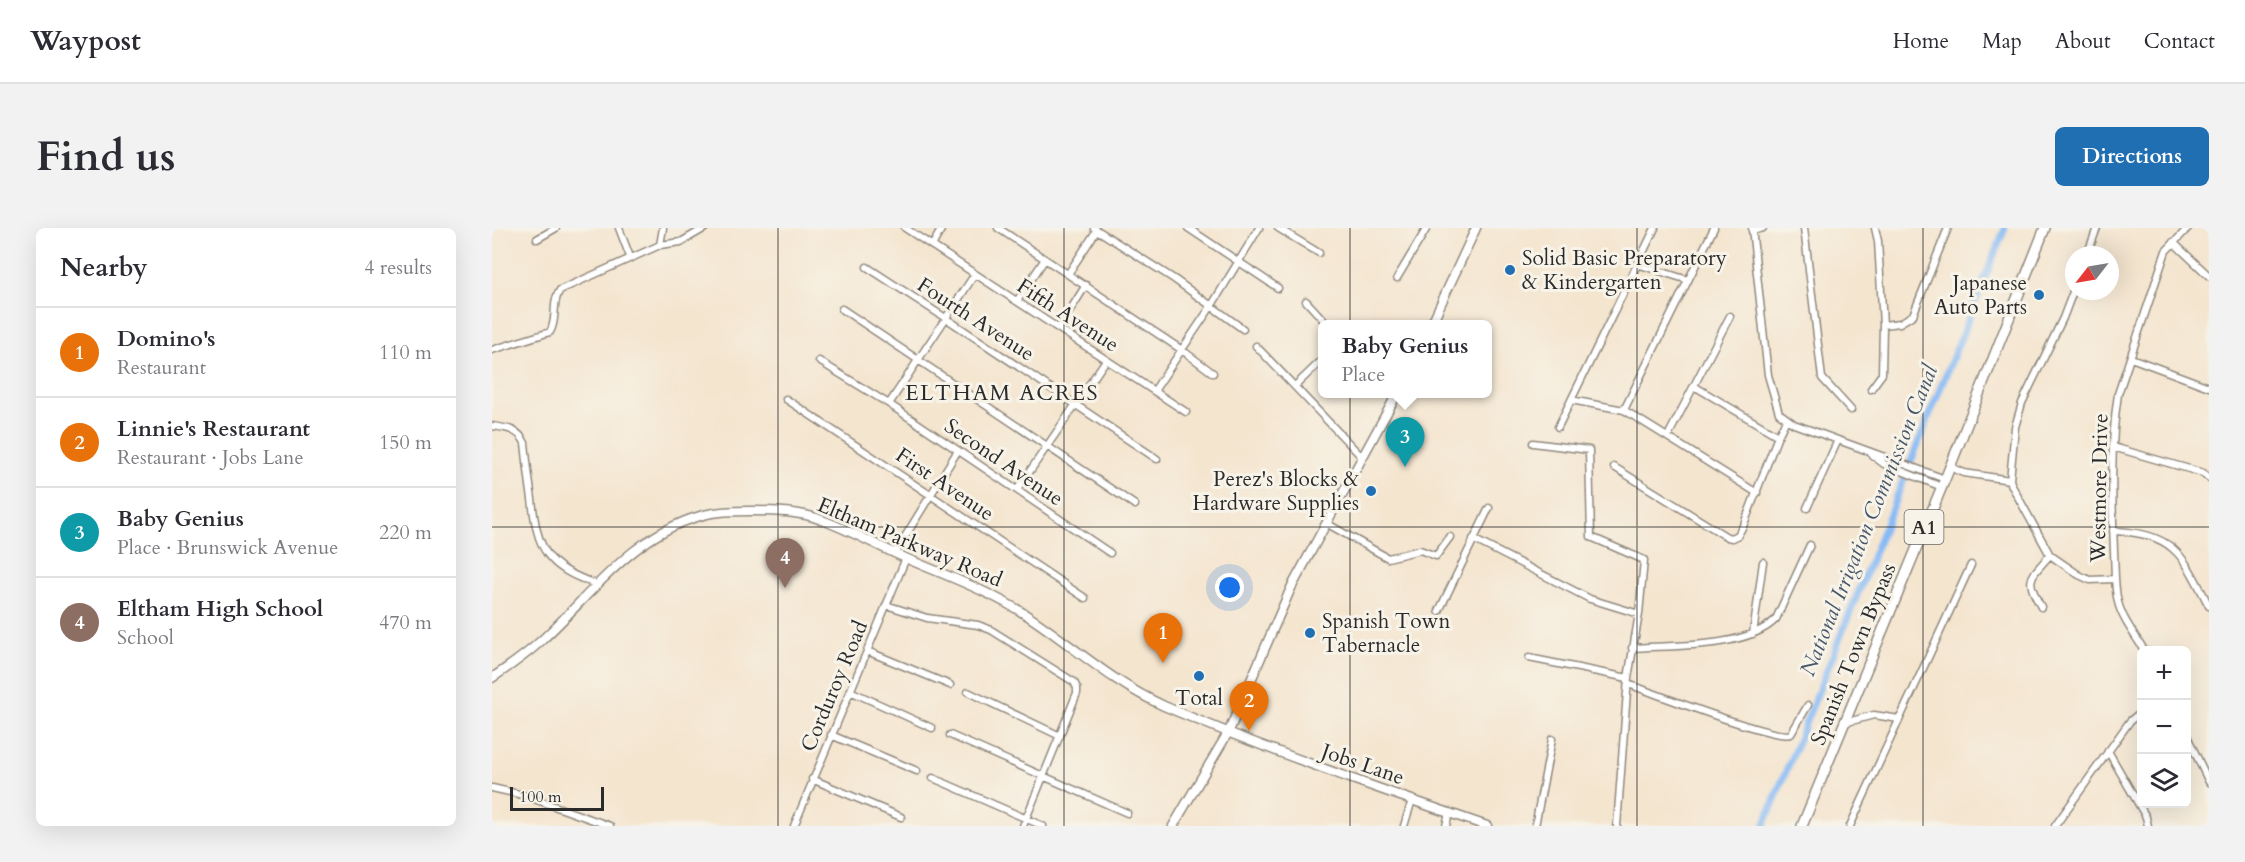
<!DOCTYPE html>
<html lang="en">
<head>
<meta charset="utf-8">
<style>
  :root { --surface:#fff; --page:#f2f2f3; --text:#2b2b33; --muted:#7c7c81; --line:#e1e1e2; --accent:#1f6fb2 }
  body { margin:0; font-family:Cardo,serif; background:var(--page); color:var(--text) }
  .controls { position:absolute; right:18px; bottom:18px; display:grid; overflow:hidden; border-radius:9px; box-shadow:0 6px 24px #0002 }
  .controls button { width:54px; height:54px; display:grid; place-items:center; padding:0; border:0; border-bottom:2px solid var(--line); background:var(--surface); color:var(--text); font:30px sans-serif }
  .compass { position:absolute; left:1573px; top:18px; width:54px; height:54px; border-radius:50%; background:var(--surface); box-shadow:0 6px 24px #0002; rotate:239deg }
  .scale { position:absolute; left:18px; bottom:15px; width:94px; box-sizing:border-box; padding-left:6px; border:3px solid #2b2b2b; border-top:0; font-size:16px; line-height:21px; white-space:nowrap; color:#2b2b2b; -webkit-text-stroke:4px #f7f3e8; paint-order:stroke }
  .you { position:absolute; left:738px; top:360px; width:21px; height:21px; margin:-15px; border:4px solid #fff; border-radius:50%; background:#1a73e8; box-shadow:0 0 0 9px #1a73e833 }
  .badge { display:grid; place-items:center; width:39px; height:39px; border-radius:50%; background:var(--accent); color:#fff; font-size:20px; font-weight:700 }
  .pin { position:absolute; translate:-50% -50px; filter:drop-shadow(0 2px 3px #0008) }
  .pin::after { content:''; position:absolute; top:32px; width:21px; height:18px; background:inherit; clip-path:polygon(0 0,100% 0,50% 100%) }
  .popup { position:absolute; left:826px; top:92px; width:174px; height:78px; box-sizing:border-box; display:grid; place-content:center; border-radius:9px; background:var(--surface); filter:drop-shadow(0 2px 4px #0005); font-size:20px; white-space:nowrap; color:var(--muted) }
  .popup b { font-size:22px; color:var(--text) }
  .popup::after { content:''; position:absolute; left:50%; top:100%; margin-left:-12px; border:12px solid transparent; border-top-color:var(--surface) }
  .list { margin:0; padding:0; list-style:none }
  h2 { display:flex; justify-content:space-between; align-items:center; height:78px; margin:0; padding:0 24px; font-size:26px }
  h2 small { font-size:20px; font-weight:400; color:var(--muted) }
  .list li { display:grid; grid-template-columns:39px 1fr auto; gap:18px; align-items:center; box-sizing:border-box; height:90px; padding:0 24px; border-top:2px solid var(--line) }
  .list b { display:block; font-size:22px; white-space:nowrap }
  .list p { margin:0; font-size:20px; white-space:nowrap; color:var(--muted) }
  .list em { font-size:20px; font-style:normal; color:var(--muted) }
  .icon { flex:none; width:33px; height:33px; fill:none; stroke:currentColor; stroke-width:2; stroke-linecap:round; stroke-linejoin:round }
  .map { position:relative; flex:none; width:1717px; height:598px; overflow:hidden; border-radius:9px }
  header { display:flex; align-items:center; gap:36px; box-sizing:border-box; height:84px; padding:0 30px; background:var(--surface); border-bottom:2px solid var(--line) }
  header strong { font-size:28px }
  nav { display:flex; gap:33px; margin-inline-start:auto; font-size:21px }
  .intro { display:flex; align-items:center; justify-content:space-between; box-sizing:border-box; height:144px; padding:0 36px }
  h1 { margin:0; font-size:42px }
  .button { padding:15px 27px; border-radius:9px; background:var(--accent); color:#fff; font-size:21px; font-weight:700 }
  main { display:flex; gap:36px; padding:0 36px }
  aside { flex:1; background:var(--surface); border-radius:9px; box-shadow:0 6px 24px #0002 }
  .map>svg:first-child { display:block }
  .lines { fill:none; stroke-linecap:round; stroke-linejoin:round }
  .canal { stroke:#87bbf5; stroke-width:7 }
  .street-casing { stroke:#90887d; stroke-width:9 }
  .secondary-casing { stroke:#90887d; stroke-width:11 }
  .primary-casing { stroke:#90887d; stroke-width:12 }
  .street { stroke:#fff; stroke-width:6 }
  .secondary { stroke:#fff; stroke-width:8 }
  .primary { stroke:#fff; stroke-width:9 }
  .grid { fill:none; stroke:#2b2b2b; stroke-width:1.5; stroke-opacity:0.55 }
  .poi-dot { fill:#1f6fb2; stroke:#f7f3e8; stroke-width:2 }
  .labels { text-anchor:middle; stroke-width:6; stroke-linejoin:round; paint-order:stroke }
  .shield { fill:#f7f3e8; stroke:#686764; stroke-width:1.5 }
  .shield-label { font-size:20px; font-weight:bold; fill:#2b2b2b }
  .poi-label { font-size:21px; fill:#2b2b2b; stroke:#f7f3e8; text-anchor:start }
  .street-label { font-size:21px; fill:#2b2b2b; stroke:#f7f3e8 }
  .neighbourhood-label { font-size:22px; letter-spacing:1.5px; fill:#2b2b2b; stroke:#f7f3e8 }
  .water-label { font-size:22px; font-style:italic; fill:#475668; stroke:#f7f3e8 }
</style>
</head>
<body>
<header>
<strong>Waypost</strong>
<nav><a>Home</a><a>Map</a><a>About</a><a>Contact</a></nav>
</header>
<div class="intro"><h1>Find us</h1><a class="button">Directions</a></div>
<main>
<aside>
<h2>Nearby<small>4 results</small></h2>
<ul class="list">
<li><span class="badge" style="background:#e8710a">1</span><div><b>Domino's</b><p>Restaurant</p></div><em>110 m</em></li>
<li><span class="badge" style="background:#e8710a">2</span><div><b>Linnie's Restaurant</b><p>Restaurant · Jobs Lane</p></div><em>150 m</em></li>
<li><span class="badge" style="background:#0f9aa8">3</span><div><b>Baby Genius</b><p>Place · Brunswick Avenue</p></div><em>220 m</em></li>
<li><span class="badge" style="background:#8d6e63">4</span><div><b>Eltham High School</b><p>School</p></div><em>470 m</em></li>
</ul>
</aside>
<div class="map">
<svg width="1717" height="598" viewBox="0 0 1717 598">
  <rect width="100%" height="100%" fill="#f7f3e8"/>
  <filter id="ink" filterUnits="userSpaceOnUse"><feTurbulence type="fractalNoise" baseFrequency=".0167" numOctaves="2"/><feDisplacementMap in="SourceGraphic" scale="12" xChannelSelector="R" yChannelSelector="G"/><feConvolveMatrix kernelMatrix="1 2 1 2 8 2 1 2 1" color-interpolation-filters="sRGB"/></filter>
  <filter id="wash" filterUnits="userSpaceOnUse"><feTurbulence type="fractalNoise" baseFrequency=".008" numOctaves="4" result="noise"/><feDisplacementMap in="SourceGraphic" scale="24" xChannelSelector="R" yChannelSelector="G"/><feGaussianBlur stdDeviation="1.35" result="paint"/><feColorMatrix in="noise" values="0 0 0 0 0 0 0 0 0 0 0 0 0 0 0 0 0 1.4 0 .05"/><feComposite in="paint" operator="in"/></filter>
  <g filter="url(#wash)">
    <rect width="100%" height="100%" fill="#f4e5cf"/>
    <g class="lines">
      <path class="canal" d="M 1272,598 L 1513,0"/>
    </g>
  </g>
  <g filter="url(#ink)">
    <g class="lines">
      <defs>
        <path id="street" d="M 127,0 L 138,29
          M 413,0 L 694,184
          M 506,0 L 690,122 L 721,145
          M 602,0 L 682,51 L 751,101
          M 696,0 L 786,60
          M 786,0 L 827,25
          M 1260,0 L 1276,147 L 1287,185 L 1302,196 L 1453,251
          M 1312,0 L 1330,150 L 1359,182
          M 1260,3 L 1271,0
          M 45,11 L 64,0
          M 1681,14 L 1717,48
          M 168,17 L 171,0
          M 440,18 L 450,0
          M 1595,27 L 1605,0
          M 1145,36 L 1196,52
          M 375,39 L 455,91 L 665,231
          M 576,46 L 605,2
          M 905,50 L 935,0
          M 1582,61 L 1571,90 L 1530,175 L 1523,199 L 1518,252 L 1520,258 L 1558,327 L 1587,347 L 1598,352 L 1623,351
          M 525,73 L 553,31
          M 814,73 L 836,97
          M 350,81 L 643,277
          M 1391,97 L 1408,95 L 1421,87 L 1456,0
          M 567,100 L 594,57
          M 764,118 L 869,228
          M 0,122 L 58,104 C 66,91 59,74 68,62 L 168,17 L 189,14 L 213,0
          M 1639,130 L 1717,159
          M 327,133 L 397,176 L 618,325
          M 803,158 L 830,132
          M 1202,158 L 1286,208
          M 1379,161 L 1390,146 L 1391,97 L 1386,13 L 1383,0
          M 662,163 L 720,77 L 767,0
          M 294,171 L 593,370
          M 1079,172 L 1132,182 L 1265,265
          M 397,176 L 483,46
          M 1132,182 L 1222,0
          M 0,198 C 14,200 27,201 33,215 C 35,234 37,252 40,271 C 45,321 54,339 104,356
          M 1066,199 L 1163,0
          M 1176,208 L 1238,88
          M 1041,215 L 1097,222 L 1099,309 L 1152,332 L 1147,386 L 1136,450 L 1125,598
          M 1621,219 L 1711,245 L 1717,250
          M 1380,227 L 1392,236 L 1450,259
          M 1122,239 L 1235,309 L 1240,310 L 1246,307 L 1252,296 L 1286,208 L 1294,192
          M 1458,239 L 1472,245 L 1518,252
          M 525,262 L 614,132
          M 1315,280 L 1346,212
          M 834,295 L 896,330 L 928,322 L 944,328 L 958,309
          M 1621,303 C 1683,305 1691,327 1717,378
          M 981,311 L 1098,371 L 1147,386
          M 403,325 L 465,224
          M 394,377 L 435,390 L 486,397 L 499,402 L 582,454 L 585,460 L 585,465 L 531,598
          M 1549,379 C 1533,350 1537,351 1558,327
          M 947,383 L 997,280
          M 1261,406 L 1271,334
          M 1140,420 C 1180,417 1255,421 1284,391 L 1318,317
          M 1652,422 C 1643,407 1630,391 1626,374 C 1622,358 1623,340 1622,323 C 1620,272 1618,218 1626,166 L 1674,23 L 1696,0
          M 375,423 L 458,457
          M 1037,430 L 1136,450
          M 1136,456 C 1160,464 1283,513 1299,506 L 1316,477
          M 358,463 L 440,500
          M 476,464 L 568,508
          M 1352,495 L 1382,487 L 1407,491
          M 1694,506 L 1717,554
          M 339,507 L 425,543
          M 458,507 L 635,585
          M 1616,523 L 1654,589 L 1656,598
          M 441,550 L 551,598
          M 320,551 L 409,589
          M 0,560 L 31,567 L 118,598
          M 302,598 L 414,330
          M 912,598 L 920,572
          M 954,598 L 957,585
          M 1043,598 L 1060,511
          M 1358,598 L 1479,337
          M 1563,598 L 1638,493 L 1650,483"/>
        <path id="secondary" d="M 939,97 L 984,0
          M 0,450 C 18,438 34,427 50,412 C 100,366 139,308 208,288 C 224,283 241,283 258,283 C 282,283 307,283 330,292 C 360,303 389,320 418,332 C 458,349 499,364 536,388 C 583,419 619,454 672,478 C 778,523 887,561 995,598
          M 681,598 L 737,503 L 799,360 L 905,166"/>
        <path id="primary" d="M 1310,598 L 1458,239 L 1553,0"/>
      </defs>
      <use href="#street" class="street-casing"/>
      <use href="#secondary" class="secondary-casing"/>
      <use href="#primary" class="primary-casing"/>
      <use href="#street" class="street"/>
      <use href="#secondary" class="secondary"/>
      <use href="#primary" class="primary"/>
    </g>
  </g>
  <path class="grid" d="M 286,0 L 286,598M 572,0 L 572,598M 858,0 L 858,598M 1145,0 L 1145,598M 1431,0 L 1431,598M 0,299 L 1717,299"/>
  <g class="poi-dot">
    <circle cx="1018" cy="42" r="6"/>
    <circle cx="1547" cy="67" r="6"/>
    <circle cx="879" cy="263" r="6"/>
    <circle cx="818" cy="405" r="6"/>
    <circle cx="707" cy="448" r="6"/>
  </g>
  <g class="labels">
    <rect class="shield" x="1412.5" y="282" width="39" height="34" rx="4.5"/>
    <g class="shield-label">
      <text x="1432" y="306">A1</text>
    </g>
    <g class="poi-label">
      <text x="1030" y="37">Solid Basic Preparatory<tspan x="1030" dy="24">&amp; Kindergarten</tspan></text>
      <text x="1535" y="62" text-anchor="end">Japanese<tspan x="1535" dy="24">Auto Parts</tspan></text>
      <text x="867" y="258" text-anchor="end">Perez's Blocks &amp;<tspan x="867" dy="24">Hardware Supplies</tspan></text>
      <text x="830" y="400">Spanish Town<tspan x="830" dy="24">Tabernacle</tspan></text>
      <text x="707" y="477" text-anchor="middle">Total</text>
    </g>
    <g class="street-label">
      <text transform="translate(576 87) rotate(33)" y="7">Fifth Avenue</text>
      <text transform="translate(484 91) rotate(33)" y="7">Fourth Avenue</text>
      <text transform="translate(512 234) rotate(34)" y="7">Second Avenue</text>
      <text transform="translate(453 256) rotate(34)" y="7">First Avenue</text>
      <text transform="translate(1607 260) rotate(-89)" y="7">Westmore Drive</text>
      <text transform="translate(418 314) rotate(23)" y="7">Eltham Parkway Road</text>
      <text transform="translate(1361 426) rotate(-68)" y="7">Spanish Town Bypass</text>
      <text transform="translate(342 458) rotate(-67)" y="7">Corduroy Road</text>
      <text transform="translate(871 536) rotate(19)" y="7">Jobs Lane</text>
    </g>
    <g class="neighbourhood-label">
      <text x="510" y="172">ELTHAM ACRES</text>
    </g>
    <g class="water-label">
      <text transform="translate(1376 292) rotate(-68)" y="8">National Irrigation Commission Canal</text>
    </g>
  </g>
</svg>
<div class="controls">
<button>+</button>
<button>−</button>
<button><svg class="icon" aria-label="layers" viewBox="0 0 24 24"><path d="M12 4l9 5-9 5-9-5zM3 14l9 5 9-5"/></svg></button>
</div>
<svg class="compass" viewBox="-18 -18 36 36"><path d="M0-13l5 13h-10z" fill="#e53935"/><path d="M0 13l5-13h-10z" fill="#7c7c81"/></svg>
<div class="scale">100 m</div>
<div class="you"></div>
<div class="pin badge" style="left:671px;top:435px;background:#e8710a">1</div>
<div class="pin badge" style="left:757px;top:503px;background:#e8710a">2</div>
<div class="pin badge" style="left:913px;top:239px;background:#0f9aa8">3</div>
<div class="popup"><b>Baby Genius</b>Place</div>
<div class="pin badge" style="left:293px;top:360px;background:#8d6e63">4</div>
</div>
</main>
</body>
</html>
